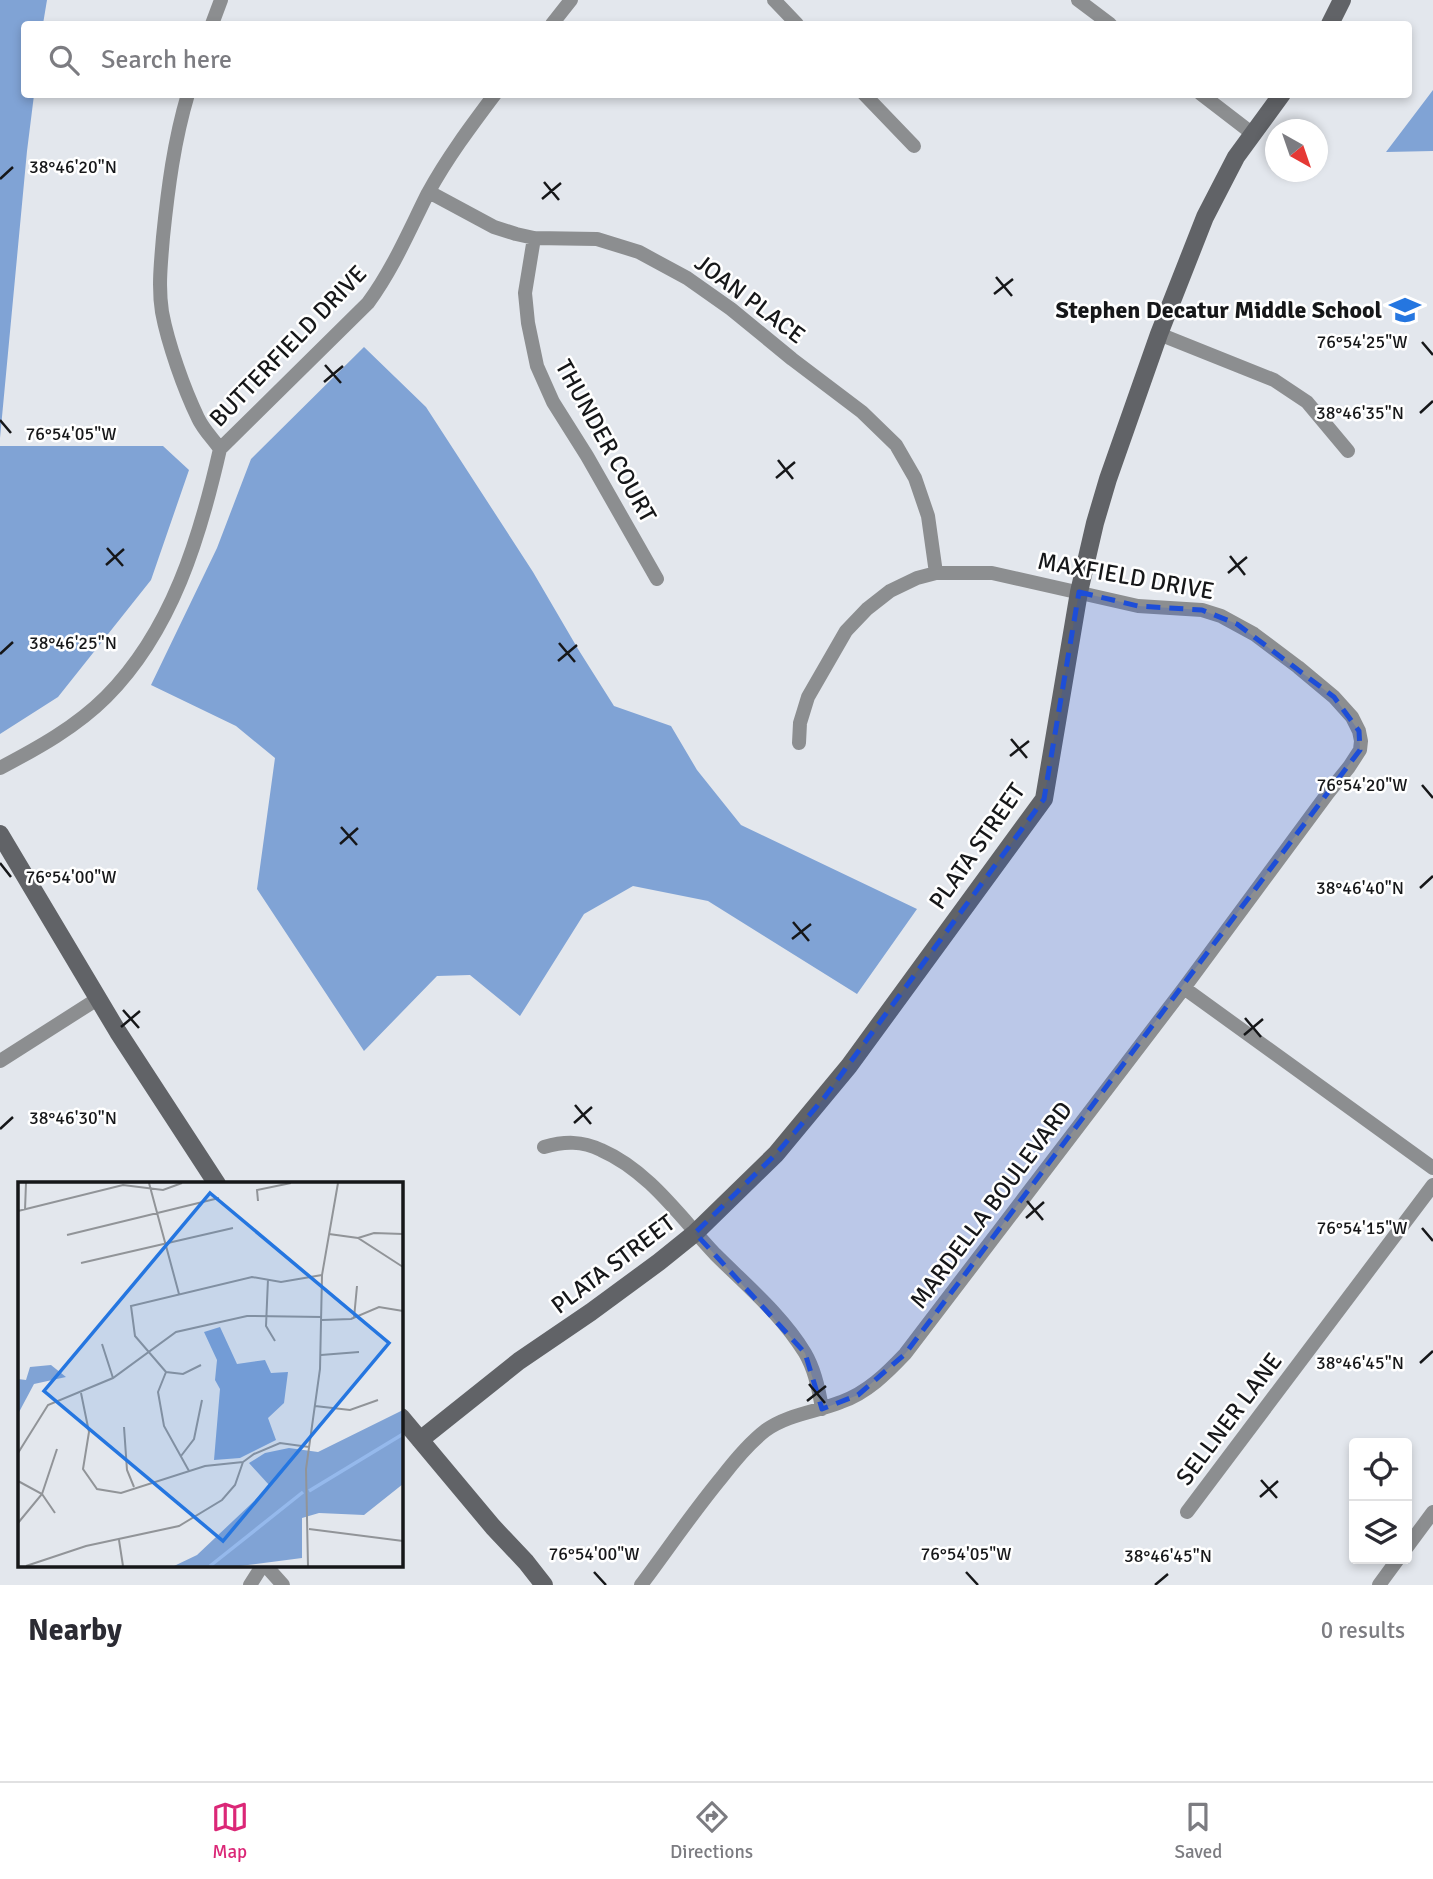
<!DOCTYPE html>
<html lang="en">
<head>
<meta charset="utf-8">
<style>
  :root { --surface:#fff; --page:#f7f7f7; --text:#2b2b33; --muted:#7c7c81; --line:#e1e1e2; --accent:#db2777 }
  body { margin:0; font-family:Signika,sans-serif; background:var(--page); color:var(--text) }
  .controls { position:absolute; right:21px; bottom:21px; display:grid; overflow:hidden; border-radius:7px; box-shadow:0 4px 10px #0003 }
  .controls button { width:63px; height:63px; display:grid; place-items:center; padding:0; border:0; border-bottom:2px solid var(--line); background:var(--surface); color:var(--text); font:35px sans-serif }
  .compass { position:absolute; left:1265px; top:119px; width:63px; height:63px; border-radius:50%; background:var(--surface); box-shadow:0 4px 10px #0003; rotate:140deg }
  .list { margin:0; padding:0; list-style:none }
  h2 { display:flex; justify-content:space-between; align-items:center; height:91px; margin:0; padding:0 28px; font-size:30px }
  h2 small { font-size:23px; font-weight:400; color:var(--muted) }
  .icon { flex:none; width:38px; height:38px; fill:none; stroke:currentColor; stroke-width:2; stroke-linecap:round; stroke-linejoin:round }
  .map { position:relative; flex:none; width:1433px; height:1585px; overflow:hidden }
  .search { position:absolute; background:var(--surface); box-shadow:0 4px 10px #0003; left:21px; right:21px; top:21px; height:77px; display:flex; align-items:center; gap:18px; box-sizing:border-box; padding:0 24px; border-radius:7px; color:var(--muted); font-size:26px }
  .sheet { height:196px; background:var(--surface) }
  nav { display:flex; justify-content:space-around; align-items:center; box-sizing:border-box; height:98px; border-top:2px solid var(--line); background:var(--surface); font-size:19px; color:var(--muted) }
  nav a { display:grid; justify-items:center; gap:4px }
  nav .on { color:var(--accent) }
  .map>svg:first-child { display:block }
  .forest { fill:#80a3d5 }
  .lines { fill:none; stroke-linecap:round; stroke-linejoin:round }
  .street { stroke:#8c8e90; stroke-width:14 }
  .secondary { stroke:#616367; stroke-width:18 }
  .marked { fill:#1d4ed8; fill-opacity:0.2; stroke:#1d4ed8; stroke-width:5; stroke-dasharray:14 9; stroke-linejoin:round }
  .ticks { fill:none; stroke:#161719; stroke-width:2.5 }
  .labels { text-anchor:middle; stroke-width:5; stroke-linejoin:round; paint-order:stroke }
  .street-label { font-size:24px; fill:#161719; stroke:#fff }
  .poi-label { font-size:24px; font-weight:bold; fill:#161719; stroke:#fff; text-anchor:end }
  .inset-river { fill:none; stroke:#95b9ec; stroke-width:3.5 }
  .inset-road { fill:none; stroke:#919498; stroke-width:2 }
  .view { fill:#2576e0; fill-opacity:0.15; stroke:#2576e0; stroke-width:3.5 }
  .inset-edge { fill:none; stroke:#161719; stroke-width:3.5 }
  .ticks-label { font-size:18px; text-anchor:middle; fill:#161719; stroke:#fff; stroke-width:5; stroke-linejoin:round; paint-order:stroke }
</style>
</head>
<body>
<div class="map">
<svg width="1433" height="1585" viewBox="0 0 1433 1585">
  <rect width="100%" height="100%" fill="#e3e7ed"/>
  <path class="forest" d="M 0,0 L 47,0 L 43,24 L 24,24 L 24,94 L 34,95 L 27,151 L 0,438 Z
    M 1433,90 L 1433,151 L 1386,152 Z
    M 364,347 L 426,407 L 533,572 L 578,649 L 614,706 L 671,726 L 697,770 L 741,825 L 917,909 L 857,994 L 708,901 L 633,886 L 584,914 L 520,1016 L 470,975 L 437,976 L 364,1051 L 257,889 L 275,758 L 236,726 L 151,685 L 217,548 L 251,459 Z
    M 0,446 L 163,446 L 189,470 L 151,580 L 58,697 L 0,734 Z"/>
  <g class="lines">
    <path class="street" d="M 774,0 L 797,24
      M 1078,0 L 1110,24
      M 212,24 L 221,0
      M 552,24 L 571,0
      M 864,94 L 914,146
      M 1201,94 L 1253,134
      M 429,192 L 494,227 L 516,234 L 534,238 L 597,239 L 639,252 L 687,278 L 731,309 L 792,359 L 862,412 L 896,445 L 915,478 L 928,516 L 936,573
      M 534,238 L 525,293 L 528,323 L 537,366 L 553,402 L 587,456 L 657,579
      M 1159,334 L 1274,380 L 1307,402 L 1348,451
      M 220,449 L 368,303 C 393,269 409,231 428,193 C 447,158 471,126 495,94
      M 0,768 C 38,748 76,727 106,697 C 172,631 200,537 220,449 C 213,439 203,429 198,418 C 184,389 168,344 162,312 C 158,287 161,262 163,237 C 168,188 174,141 188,94
      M 1184,988 L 1433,1168
      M 0,1061 L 99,998
      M 544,1147 C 565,1141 582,1141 601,1150 C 649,1171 680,1217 715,1254 C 746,1285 782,1315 805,1353 C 815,1370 819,1389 822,1409
      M 1187,1512 L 1433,1185
      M 1407,1547 L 1433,1512
      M 266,1566 L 283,1585
      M 250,1585 L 262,1566
      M 641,1585 C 668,1549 693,1512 722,1477 C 735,1460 749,1443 766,1430 C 789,1414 816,1412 841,1402 C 867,1393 887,1373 905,1354 L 1184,988 L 1328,793 L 1349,767 L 1360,750 L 1361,741 L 1359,731 L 1352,717 L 1334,697 L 1298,667 L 1254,634 L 1221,616 L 1202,610 L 1138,606 L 992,573 L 936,573 L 917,578 L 890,591 L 867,609 L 846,631 L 808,697 L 800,723 L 799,743
      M 1379,1585 L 1398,1559"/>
    <path class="secondary" d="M 1330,24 L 1342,0
      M 0,834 L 118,1032 L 217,1184
      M 401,1417 L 493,1527 L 526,1562 L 544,1585
      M 420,1440 L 519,1361 L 591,1312 L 659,1262 L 695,1233 L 776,1154 L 849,1066 L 1044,799 L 1079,592 L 1095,523 L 1108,479 L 1159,334 L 1205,217 L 1236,157 L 1282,94"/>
  </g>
  <path class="marked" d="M 1079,592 L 1138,606 L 1202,610 L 1237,624 L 1334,697 L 1359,731 L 1360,750 L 905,1354 L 858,1395 L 822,1409 L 805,1353 L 695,1233 L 776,1154 L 824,1098 L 1044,799 Z"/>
  <path class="ticks" d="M 0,179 L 13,167M 544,182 L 559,200M 542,199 L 561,183M 996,277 L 1012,296M 994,294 L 1013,279M 1422,342 L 1433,355M 325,365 L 341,383M 324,382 L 343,366M 1420,413 L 1433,401M 0,420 L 11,433M 778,460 L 793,479M 776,478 L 795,462M 107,548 L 123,566M 1230,556 L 1245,575M 106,565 L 124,549M 1228,573 L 1247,557M 559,643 L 575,662M 0,654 L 13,642M 558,661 L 577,645M 1011,739 L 1027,758M 1010,756 L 1029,741M 1422,785 L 1433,798M 341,827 L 357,845M 340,844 L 358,828M 0,863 L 11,877M 1420,888 L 1433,876M 793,922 L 809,941M 792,939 L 811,924M 123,1010 L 139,1028M 1245,1018 L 1261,1037M 121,1027 L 140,1011M 1244,1035 L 1263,1019M 575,1105 L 591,1124M 574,1123 L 592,1107M 0,1129 L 13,1117M 1027,1201 L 1043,1220M 1026,1218 L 1044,1202M 1422,1228 L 1433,1241M 1420,1363 L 1433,1351M 809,1384 L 825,1403M 807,1401 L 826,1386M 1261,1480 L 1277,1498M 1260,1497 L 1278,1481M 594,1572 L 606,1585M 966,1572 L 978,1585M 1155,1585 L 1168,1574"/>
  <defs>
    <symbol id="school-bare" viewBox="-9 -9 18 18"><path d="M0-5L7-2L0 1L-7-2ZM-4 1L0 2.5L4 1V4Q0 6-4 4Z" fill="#2576e0" stroke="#fff" stroke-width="2.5" paint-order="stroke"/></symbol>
  </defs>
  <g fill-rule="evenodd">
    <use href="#school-bare" x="1383" y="288" width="44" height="44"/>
  </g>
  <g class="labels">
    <g class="street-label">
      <text transform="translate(750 299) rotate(37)" y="8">JOAN PLACE</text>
      <text transform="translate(288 346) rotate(-46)" y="8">BUTTERFIELD DRIVE</text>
      <text transform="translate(606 441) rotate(61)" y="8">THUNDER COURT</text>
      <text transform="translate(1126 576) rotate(10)" y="8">MAXFIELD DRIVE</text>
      <text transform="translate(977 846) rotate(-55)" y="8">PLATA STREET</text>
      <text transform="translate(991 1205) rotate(-53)" y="8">MARDELLA BOULEVARD</text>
      <text transform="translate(613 1264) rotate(-37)" y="8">PLATA STREET</text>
      <text transform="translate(1229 1419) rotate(-53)" y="8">SELLNER LANE</text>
    </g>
    <g class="poi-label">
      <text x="1382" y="318">Stephen Decatur Middle School</text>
    </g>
  </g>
  <g transform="translate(18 1182)">
    <rect width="385" height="385" fill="#e3e7ed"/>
    <path d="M 202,145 L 219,182 L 247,178 L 253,191 L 270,190 L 266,221 L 250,236 L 258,258 L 222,276 L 196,278 L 202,207 L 197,198 L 199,178 L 186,150 ZM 33,183 L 48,195 L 16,202 L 0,232 L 0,197 L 8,198 L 12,185 ZM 385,228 L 385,302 L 346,333 L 301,331 L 284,336 L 284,376 L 222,384 L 156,384 L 179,373 L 252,304 L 231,281 L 247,271 L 271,266 L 300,270 Z" fill="#80a3d5"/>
    <path class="inset-river" d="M 291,309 L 385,252M 192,384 L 285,310"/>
    <path class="inset-road" d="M 131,1 L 161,112M 240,19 L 239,8 L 273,1M 7,28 L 8,1M 0,29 L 105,3 L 145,8 L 164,1M 311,52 L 340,56 L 385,85M 49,53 L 201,16M 340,56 L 356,51 L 385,52M 63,81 L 215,46M 250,97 L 248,144 L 257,159M 336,136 L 339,104M 304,138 L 333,137 L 361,125 L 385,129M 84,162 L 95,196M 303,173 L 341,170M 183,183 L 165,192 L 148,190 L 117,154 L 113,124 L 234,95 L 263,100 L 304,93M 148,190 L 140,210 L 146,244 L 171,289M 63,211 L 71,250 L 65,287 L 79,307 L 103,311 L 187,284 L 225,280M 297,224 L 332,228 L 360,218M 106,245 L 109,288 L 116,305M 0,271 L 30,223 L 95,196 L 158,150 L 229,134 L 304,135M 163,274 L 176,257 L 184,218M 0,299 L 24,312 L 37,331M 0,341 L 24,312 L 39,267M 291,347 L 385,359M 101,358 L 105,384M 8,384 L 68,364 L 161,344 L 204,318 L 217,303 L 225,280 L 236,272 L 262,261 L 291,265M 290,384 L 288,287 L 302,187 L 304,93 L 320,1"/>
    <path class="view" d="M 192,11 L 371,161 L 205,359 L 26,209 Z"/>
    <rect width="385" height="385" class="inset-edge"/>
  </g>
  <g class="ticks-label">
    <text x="73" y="173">38°46'20"N</text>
    <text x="1362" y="348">76°54'25"W</text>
    <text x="1360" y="419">38°46'35"N</text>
    <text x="71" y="440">76°54'05"W</text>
    <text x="73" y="649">38°46'25"N</text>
    <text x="1362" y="791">76°54'20"W</text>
    <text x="71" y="883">76°54'00"W</text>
    <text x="1360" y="894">38°46'40"N</text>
    <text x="73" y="1124">38°46'30"N</text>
    <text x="1362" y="1234">76°54'15"W</text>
    <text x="1360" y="1369">38°46'45"N</text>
    <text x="594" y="1560">76°54'00"W</text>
    <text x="966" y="1560">76°54'05"W</text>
    <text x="1168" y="1562">38°46'45"N</text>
  </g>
</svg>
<div class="controls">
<button><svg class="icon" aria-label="locate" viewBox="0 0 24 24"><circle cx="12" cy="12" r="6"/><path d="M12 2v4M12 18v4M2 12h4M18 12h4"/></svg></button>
<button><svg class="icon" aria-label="layers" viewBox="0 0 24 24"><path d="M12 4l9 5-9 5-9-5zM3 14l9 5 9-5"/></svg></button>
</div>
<svg class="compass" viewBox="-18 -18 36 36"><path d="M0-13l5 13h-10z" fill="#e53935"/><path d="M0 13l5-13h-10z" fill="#7c7c81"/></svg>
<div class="search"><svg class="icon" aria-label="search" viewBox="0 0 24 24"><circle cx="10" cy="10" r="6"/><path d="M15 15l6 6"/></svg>Search here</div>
</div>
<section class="sheet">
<h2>Nearby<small>0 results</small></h2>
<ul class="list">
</ul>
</section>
<nav>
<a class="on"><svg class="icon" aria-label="map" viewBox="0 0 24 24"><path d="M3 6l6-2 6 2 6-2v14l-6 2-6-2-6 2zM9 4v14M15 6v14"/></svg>Map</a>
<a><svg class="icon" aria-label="directions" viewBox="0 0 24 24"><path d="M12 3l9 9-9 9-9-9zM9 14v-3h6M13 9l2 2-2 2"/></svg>Directions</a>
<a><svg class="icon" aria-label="saved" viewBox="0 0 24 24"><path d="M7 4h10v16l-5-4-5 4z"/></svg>Saved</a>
</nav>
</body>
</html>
